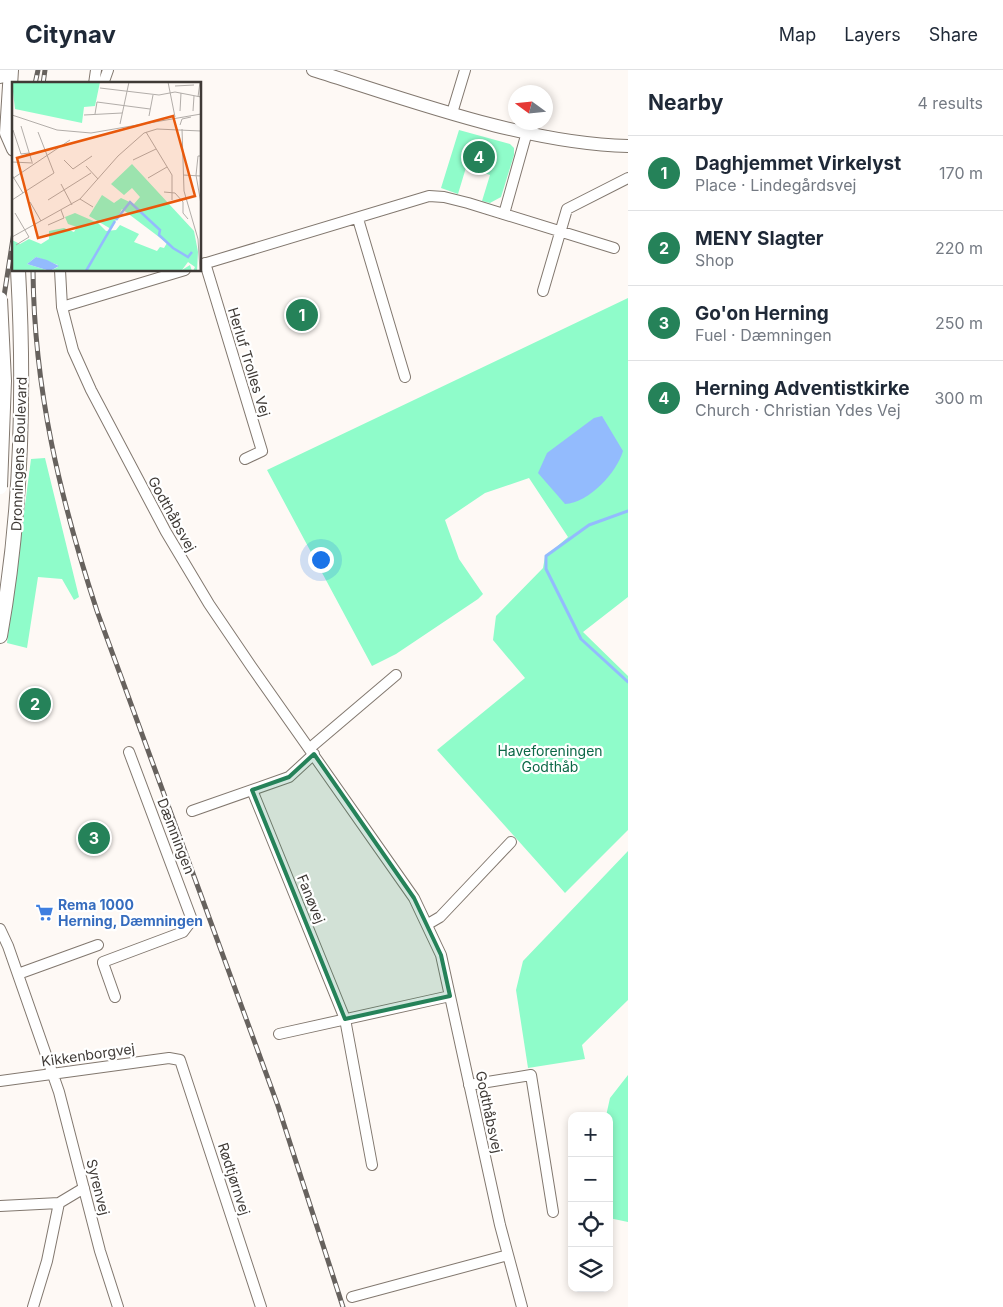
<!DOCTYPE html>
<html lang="en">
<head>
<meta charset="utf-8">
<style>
  :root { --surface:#fff; --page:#f6f6f7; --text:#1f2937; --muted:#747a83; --line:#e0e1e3; --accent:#258259 }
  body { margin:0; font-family:Inter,sans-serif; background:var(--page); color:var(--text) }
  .controls { position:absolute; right:15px; bottom:15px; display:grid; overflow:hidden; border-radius:10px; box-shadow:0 2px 8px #0003 }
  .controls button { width:45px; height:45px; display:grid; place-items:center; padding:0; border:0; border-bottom:1px solid var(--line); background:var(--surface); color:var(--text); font:25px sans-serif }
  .compass { position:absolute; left:508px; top:15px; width:45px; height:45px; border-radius:50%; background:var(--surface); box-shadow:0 2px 8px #0003; rotate:285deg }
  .you { position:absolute; left:320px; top:489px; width:18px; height:18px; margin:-12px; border:4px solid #fff; border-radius:50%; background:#1a73e8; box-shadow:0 0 0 8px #1a73e833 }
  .badge { display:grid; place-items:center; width:32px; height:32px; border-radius:50%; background:var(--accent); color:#fff; font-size:16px; font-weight:700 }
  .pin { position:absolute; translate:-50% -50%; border:2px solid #fff; box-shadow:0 1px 5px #0006 }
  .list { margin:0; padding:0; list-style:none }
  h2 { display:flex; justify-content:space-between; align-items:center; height:65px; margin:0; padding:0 20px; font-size:21px }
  h2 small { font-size:16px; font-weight:400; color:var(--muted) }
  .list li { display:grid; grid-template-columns:32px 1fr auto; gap:15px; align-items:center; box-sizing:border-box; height:75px; padding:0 20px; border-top:1px solid var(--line) }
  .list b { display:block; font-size:19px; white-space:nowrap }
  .list p { margin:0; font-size:16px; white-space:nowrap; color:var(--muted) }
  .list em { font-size:16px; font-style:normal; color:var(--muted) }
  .icon { flex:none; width:28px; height:28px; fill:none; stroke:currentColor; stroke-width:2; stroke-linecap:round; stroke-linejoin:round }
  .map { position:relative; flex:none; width:628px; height:1237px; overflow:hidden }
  header { display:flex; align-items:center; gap:30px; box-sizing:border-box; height:70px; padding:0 25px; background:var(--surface); border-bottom:1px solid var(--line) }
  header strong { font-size:24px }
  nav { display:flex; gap:28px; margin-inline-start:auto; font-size:18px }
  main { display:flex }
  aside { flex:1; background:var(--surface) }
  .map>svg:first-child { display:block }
  .green { fill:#8ffcca }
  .water { fill:#93bbfd }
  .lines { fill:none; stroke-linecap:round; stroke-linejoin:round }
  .stream { stroke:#93bbfd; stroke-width:3 }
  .minor-casing { stroke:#82786f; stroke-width:12 }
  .tertiary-casing { stroke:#82786f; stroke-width:14 }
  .secondary-casing { stroke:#82786f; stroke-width:16 }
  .minor { stroke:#fff; stroke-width:10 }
  .tertiary { stroke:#fff; stroke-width:12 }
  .secondary { stroke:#fff; stroke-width:14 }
  .rail-casing { stroke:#67625e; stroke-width:5 }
  .rail { stroke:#fff; stroke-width:3; stroke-dasharray:9; stroke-linecap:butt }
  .secondary-bridge-casing { stroke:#82786f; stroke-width:16; stroke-linecap:butt }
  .secondary-bridge { stroke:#fff; stroke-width:14 }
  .marked { fill:#258259; fill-opacity:0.2; stroke:#258259; stroke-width:4; stroke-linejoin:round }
  .labels { text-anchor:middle; stroke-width:4.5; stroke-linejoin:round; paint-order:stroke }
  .street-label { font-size:14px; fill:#3f3a36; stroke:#fff }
  .park-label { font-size:14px; fill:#0c6847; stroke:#fff }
  .shop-label { font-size:14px; font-weight:bold; fill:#366cbe; stroke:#fff; text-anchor:start }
  .inset-river { fill:none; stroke:#93bbfd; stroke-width:2.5 }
  .inset-road { fill:none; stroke:#b2ada9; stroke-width:1 }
  .view { fill:#e8590c; fill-opacity:0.15; stroke:#e8590c; stroke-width:2.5 }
  .inset-edge { fill:none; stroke:#3f3a36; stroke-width:2.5 }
</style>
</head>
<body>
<header>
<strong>Citynav</strong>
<nav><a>Map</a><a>Layers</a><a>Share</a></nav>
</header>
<main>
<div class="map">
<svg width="628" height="1237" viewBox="0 0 628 1237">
  <rect width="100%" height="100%" fill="#fef9f5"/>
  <path class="green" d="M 459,60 L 510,74 L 514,78 L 514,85 L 501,127 L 490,133 L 482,131 L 490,105 L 481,102 L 483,96 L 491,95 L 494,88 L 488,81 L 480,83 L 474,77 L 466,79 L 464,86 L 468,91 L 458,124 L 441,118 Z
    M 628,228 L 628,527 L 583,562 L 628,606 L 628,760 L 565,823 L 437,680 L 525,608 L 493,570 L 496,546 L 543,498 L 545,487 L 568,467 L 529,408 L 485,423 L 445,450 L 459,489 L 483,524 L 478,529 L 396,584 L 372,596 L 267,400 Z
    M 45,388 L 79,527 L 74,530 L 62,509 L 38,507 L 27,578 L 7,573 L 31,389 Z
    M 628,781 L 628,930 L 582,975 L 585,989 L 528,998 L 516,920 L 523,891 Z
    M 628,1005 L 628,1152 L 609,1148 L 609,1046 L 606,1046 L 610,1028 Z"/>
  <path class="water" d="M 602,346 L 623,381 C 617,402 589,433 565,434 L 538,403 L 547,383 L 594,348 Z"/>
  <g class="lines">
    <path class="stream" d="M 628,441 L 589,455 L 546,486 L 546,499 L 581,569 L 628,612"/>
    <defs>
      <path id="minor" d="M 94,14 L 96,0
        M 103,14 L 108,0
        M 452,43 L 465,0
        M 504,144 L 527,62
        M 358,149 L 405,307
        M 205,193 L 262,381 L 245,389
        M 200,195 L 429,126 L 444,127 L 468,133 L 614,178
        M 60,200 L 62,237 L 73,280 L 91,320 L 166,462 L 209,534 L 251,596 L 414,828 L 441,885 L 500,1155 L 522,1237
        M 543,221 L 567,139 L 628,108
        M 62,237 L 185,200
        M 310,678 L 396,605
        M 252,720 L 345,949 L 372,1095
        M 192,741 L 289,707 L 314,684
        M 428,854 L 440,847 L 511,772
        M 0,859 L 8,876 L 59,1022 L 100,1181 L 118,1237
        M 103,892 L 183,862 L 192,850 L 129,682
        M 103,893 L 115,927
        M 18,904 L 98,875
        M 279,964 L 450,926
        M 0,1011 L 169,988 L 180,990 L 261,1237
        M 469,1015 L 531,1005 L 553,1142
        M 0,1136 L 59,1133
        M 352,1227 L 508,1185
        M 33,1237 L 47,1191 L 59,1133 L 84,1118"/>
      <path id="tertiary" d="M 313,0 C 409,30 527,74 628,76"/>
      <path id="secondary" d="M 11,0 L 7,63 L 14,79
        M 0,6 L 0,0
        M 0,566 C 22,444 25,324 18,200"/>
    </defs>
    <use href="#minor" class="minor-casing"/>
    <use href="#tertiary" class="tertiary-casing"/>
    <use href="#secondary" class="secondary-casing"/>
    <use href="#minor" class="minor"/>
    <use href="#tertiary" class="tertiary"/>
    <use href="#secondary" class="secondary"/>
    <defs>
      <path id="rail" d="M 35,14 L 38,0
        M 43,14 L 45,0
        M 33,200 C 34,320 60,428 97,541 L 278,1036 L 343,1237
        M 0,252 L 14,162"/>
    </defs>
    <use href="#rail" class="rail-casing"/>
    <use href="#rail" class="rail"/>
    <defs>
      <path id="secondary-bridge" d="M 0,229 L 4,311 L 0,417"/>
    </defs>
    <use href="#secondary-bridge" class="secondary-bridge-casing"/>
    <use href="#secondary-bridge" class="secondary-bridge"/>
  </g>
  <path class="marked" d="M 314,684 L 414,828 L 441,885 L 450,926 L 345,949 L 252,720 L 289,707 Z"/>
  <defs>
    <symbol id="supermarket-bare" viewBox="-9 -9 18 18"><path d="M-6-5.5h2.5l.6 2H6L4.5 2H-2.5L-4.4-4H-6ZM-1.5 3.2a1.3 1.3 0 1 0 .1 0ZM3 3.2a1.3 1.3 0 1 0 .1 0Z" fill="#3f7fe0" stroke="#fff" stroke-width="2.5" paint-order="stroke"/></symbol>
  </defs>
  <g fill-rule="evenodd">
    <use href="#supermarket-bare" x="32" y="830" width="25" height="25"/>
  </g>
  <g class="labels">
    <g class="street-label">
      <text transform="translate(249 292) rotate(73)" y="5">Herluf Trolles Vej</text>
      <text transform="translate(19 384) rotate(-88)" y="5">Dronningens Boulevard</text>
      <text transform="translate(172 444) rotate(61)" y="5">Godthåbsvej</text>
      <text transform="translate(176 766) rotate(69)" y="5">Dæmningen</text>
      <text transform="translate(311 829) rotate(68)" y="5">Fanøvej</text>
      <text transform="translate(88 985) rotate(-8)" y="5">Kikkenborgvej</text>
      <text transform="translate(489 1042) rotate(78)" y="5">Godthåbsvej</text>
      <text transform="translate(234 1109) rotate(72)" y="5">Rødtjørnvej</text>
      <text transform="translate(98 1117) rotate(76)" y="5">Syrenvej</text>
    </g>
    <g class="park-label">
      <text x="550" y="686">Haveforeningen<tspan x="550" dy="16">Godthåb</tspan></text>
    </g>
    <g class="shop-label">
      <text x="58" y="840">Rema 1000<tspan x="58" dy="16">Herning, Dæmningen</tspan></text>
    </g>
  </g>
  <g transform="translate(12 12)">
    <rect width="189" height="189" fill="#fef9f5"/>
    <path d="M 48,0 L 88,0 L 83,24 L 72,25 L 70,41 L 3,27 L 0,1 ZM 120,82 L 182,149 L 186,170 L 185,189 L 181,189 L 183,185 L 176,180 L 170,188 L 178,183 L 180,189 L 0,189 L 0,158 L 8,162 L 17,157 L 29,162 L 37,157 L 37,149 L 52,146 L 62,150 L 65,145 L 56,142 L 53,135 L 63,131 L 86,141 L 94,149 L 104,148 L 108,143 L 127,152 L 122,160 L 145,169 L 148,165 L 152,166 L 155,161 L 110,127 L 99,147 L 77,134 L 90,113 L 102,121 L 109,116 L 122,122 L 128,115 L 120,106 L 112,113 L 99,102 ZM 24,175 L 46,183 L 46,185 L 38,189 L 15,182 Z" fill="#8ffcca" fill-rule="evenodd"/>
    <path d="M 24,175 L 35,178 L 47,184 L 38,189 L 15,182 Z" fill="#93bbfd"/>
    <path class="inset-river" d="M 104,138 L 118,120 L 148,148 L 147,153 L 161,166 L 176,175 L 180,170M 74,189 L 103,139"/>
    <path class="inset-road" d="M 156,0 L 163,35M 163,4 L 182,3M 88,6 L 147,13 L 163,10 L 189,15M 186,15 L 188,0M 168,29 L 169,11M 181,29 L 182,14M 83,32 L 85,20 L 138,27M 0,33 L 45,48 L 79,51 L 189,32M 72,33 L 110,31M 137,34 L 141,13M 108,42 L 117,0M 168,43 L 170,37 L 179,35M 9,44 L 20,80M 170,47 L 172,109 L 186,157 L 188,189M 1,48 L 9,72 L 17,71M 134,50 L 160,93 L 160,118M 189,74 L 186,74 L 184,93 L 189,122M 52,78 L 61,87 L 80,74M 121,78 L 144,67M 0,80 L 21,81M 74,84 L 86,97M 0,93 L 11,111M 171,93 L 189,94M 136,96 L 155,85M 0,97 L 58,58M 49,102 L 60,123M 152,110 L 163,111 L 171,120 L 171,131 L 176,137M 68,117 L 81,125M 0,118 L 42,91 L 26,50M 36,118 L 79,91M 18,120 L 29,139M 3,131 L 17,155 L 4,163M 36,143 L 52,136 L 49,128M 0,155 L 68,117 L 106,74 L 132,51 L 145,47 L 189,49"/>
    <path class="view" d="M 161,34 L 183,114 L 26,156 L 5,76 Z"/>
    <rect width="189" height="189" class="inset-edge"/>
  </g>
</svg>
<div class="controls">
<button>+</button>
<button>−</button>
<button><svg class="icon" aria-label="locate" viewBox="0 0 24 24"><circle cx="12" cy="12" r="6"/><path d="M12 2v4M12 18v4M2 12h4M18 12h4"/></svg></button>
<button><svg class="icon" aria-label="layers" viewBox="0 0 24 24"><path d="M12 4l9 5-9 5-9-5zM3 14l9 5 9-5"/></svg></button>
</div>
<svg class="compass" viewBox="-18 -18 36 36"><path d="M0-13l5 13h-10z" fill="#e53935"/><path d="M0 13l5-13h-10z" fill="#747a83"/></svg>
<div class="you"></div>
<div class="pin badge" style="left:302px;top:245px">1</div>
<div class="pin badge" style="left:35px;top:634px">2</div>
<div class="pin badge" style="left:94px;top:768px">3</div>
<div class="pin badge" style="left:479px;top:87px">4</div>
</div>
<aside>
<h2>Nearby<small>4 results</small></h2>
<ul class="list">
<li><span class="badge">1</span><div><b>Daghjemmet Virkelyst</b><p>Place · Lindegårdsvej</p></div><em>170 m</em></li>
<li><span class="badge">2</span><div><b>MENY Slagter</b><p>Shop</p></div><em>220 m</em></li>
<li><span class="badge">3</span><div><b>Go'on Herning</b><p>Fuel · Dæmningen</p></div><em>250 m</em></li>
<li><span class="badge">4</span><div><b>Herning Adventistkirke</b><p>Church · Christian Ydes Vej</p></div><em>300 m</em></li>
</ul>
</aside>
</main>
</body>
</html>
